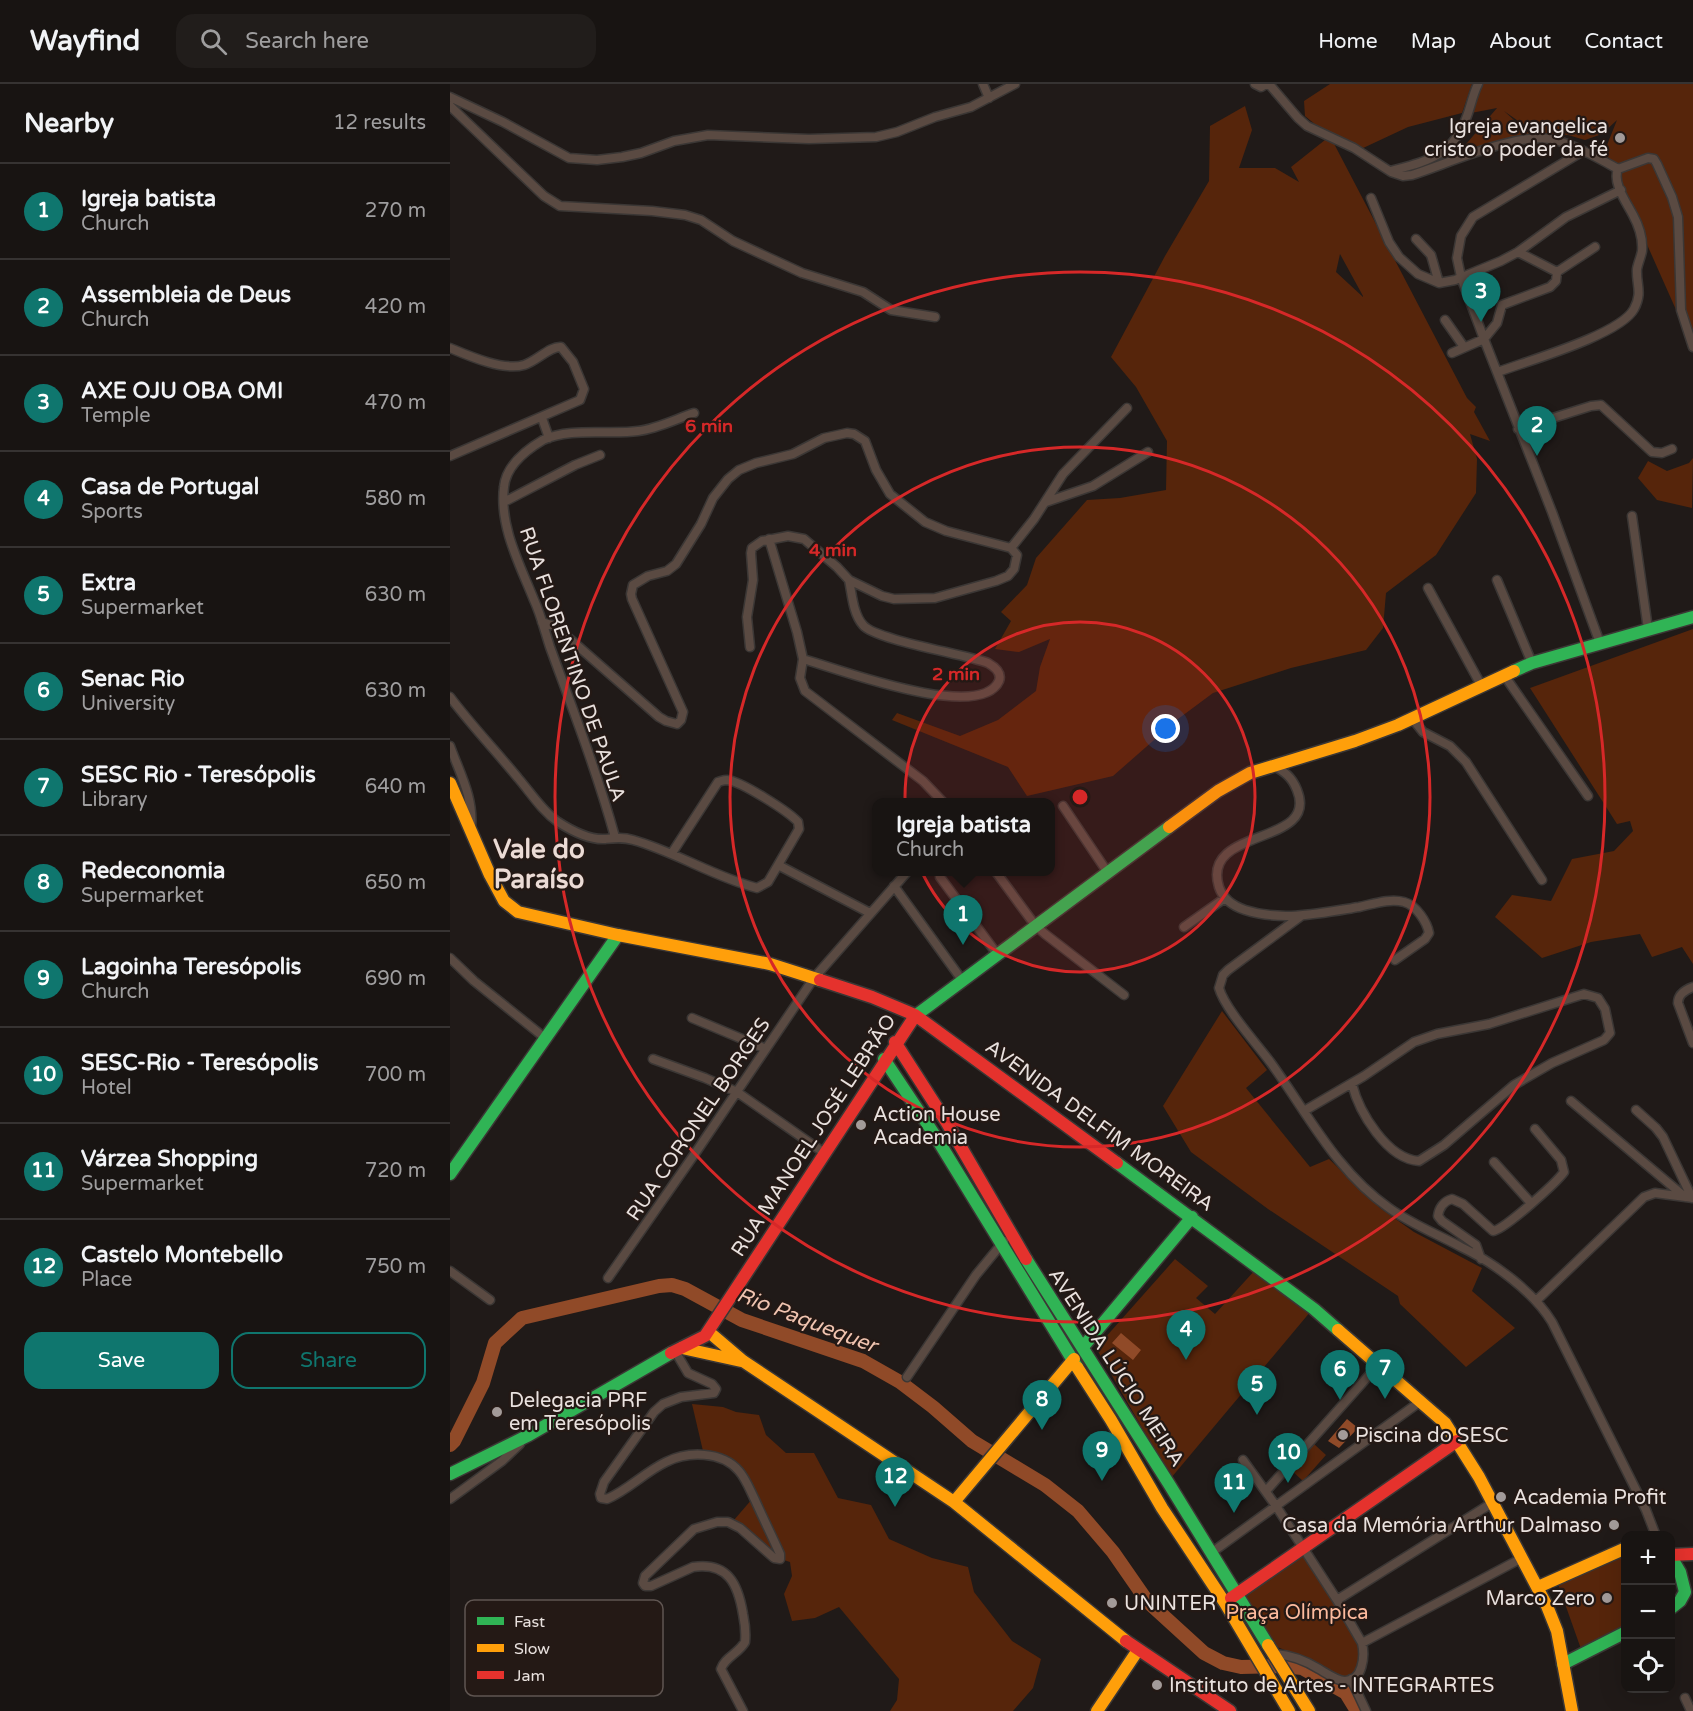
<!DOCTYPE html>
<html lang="en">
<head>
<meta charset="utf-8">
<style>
  :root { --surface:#181412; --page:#211d1b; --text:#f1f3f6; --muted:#9f9e9f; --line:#363332; --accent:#0f766e }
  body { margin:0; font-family:"Varela Round",sans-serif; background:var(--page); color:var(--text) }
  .controls { position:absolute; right:18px; bottom:18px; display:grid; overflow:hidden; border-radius:12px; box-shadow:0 6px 24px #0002 }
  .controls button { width:54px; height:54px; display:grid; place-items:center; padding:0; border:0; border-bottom:2px solid var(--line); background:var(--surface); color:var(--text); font:30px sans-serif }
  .you { position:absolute; left:716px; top:645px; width:21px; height:21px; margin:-15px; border:4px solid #fff; border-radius:50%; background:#1a73e8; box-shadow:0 0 0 9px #1a73e833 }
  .badge { display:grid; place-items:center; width:39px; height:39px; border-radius:50%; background:var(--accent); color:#fff; font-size:20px; font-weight:700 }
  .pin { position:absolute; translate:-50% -50px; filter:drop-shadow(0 2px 3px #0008) }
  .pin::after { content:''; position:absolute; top:32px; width:21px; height:18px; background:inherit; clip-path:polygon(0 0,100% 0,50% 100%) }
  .popup { position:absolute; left:422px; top:714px; width:183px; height:78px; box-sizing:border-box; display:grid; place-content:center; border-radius:12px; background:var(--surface); filter:drop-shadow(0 2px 4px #0005); font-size:20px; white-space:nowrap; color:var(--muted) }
  .popup b { font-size:22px; color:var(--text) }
  .popup::after { content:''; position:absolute; left:50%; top:100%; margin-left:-12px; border:12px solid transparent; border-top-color:var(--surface) }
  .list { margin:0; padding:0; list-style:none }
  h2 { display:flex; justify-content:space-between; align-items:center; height:78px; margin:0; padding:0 24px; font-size:26px }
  h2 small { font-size:20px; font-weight:400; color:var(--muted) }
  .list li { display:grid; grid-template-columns:39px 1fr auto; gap:18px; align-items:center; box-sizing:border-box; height:96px; padding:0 24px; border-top:2px solid var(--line) }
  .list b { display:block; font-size:22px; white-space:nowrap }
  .list p { margin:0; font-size:20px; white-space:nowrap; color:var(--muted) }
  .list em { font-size:20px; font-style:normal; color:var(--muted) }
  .actions { display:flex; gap:12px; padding:18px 24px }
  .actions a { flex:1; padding:14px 0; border:2px solid var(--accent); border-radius:18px; text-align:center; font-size:21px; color:var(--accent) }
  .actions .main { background:var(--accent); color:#fff }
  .icon { flex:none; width:33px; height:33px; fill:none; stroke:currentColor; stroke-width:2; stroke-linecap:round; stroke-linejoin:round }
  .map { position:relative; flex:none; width:1243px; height:1627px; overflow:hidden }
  header { display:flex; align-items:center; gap:36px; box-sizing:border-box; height:84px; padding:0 30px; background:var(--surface); border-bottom:2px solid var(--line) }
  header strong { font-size:28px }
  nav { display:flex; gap:33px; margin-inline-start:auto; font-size:21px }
  .search { width:420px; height:54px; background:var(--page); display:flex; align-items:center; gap:15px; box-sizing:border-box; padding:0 21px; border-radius:18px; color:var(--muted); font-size:22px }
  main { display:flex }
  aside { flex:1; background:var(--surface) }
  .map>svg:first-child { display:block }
  .green { fill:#56250b; fill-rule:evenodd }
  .water { fill:#904a28 }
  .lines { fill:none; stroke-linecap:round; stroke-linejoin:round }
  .river { stroke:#904a28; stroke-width:14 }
  .street-casing { stroke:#3b3735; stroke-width:11 }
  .fast-casing { stroke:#3b3735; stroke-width:15 }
  .slow-casing { stroke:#3b3735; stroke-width:15 }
  .jam-casing { stroke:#3b3735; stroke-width:15 }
  .street { stroke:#5a4a42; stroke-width:8 }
  .fast { stroke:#30b455; stroke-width:12 }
  .slow { stroke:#ff9f0a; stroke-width:12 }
  .jam { stroke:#e5322d; stroke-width:12 }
  .ring { fill:none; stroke:#d62828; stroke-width:3 }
  .poi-dot { fill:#a39b99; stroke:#241915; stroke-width:2 }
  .labels { text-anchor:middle; stroke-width:4.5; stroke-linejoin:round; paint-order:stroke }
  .poi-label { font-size:20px; fill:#e9e1de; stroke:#241915; text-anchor:start }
  .street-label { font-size:20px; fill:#e9e1de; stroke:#241915 }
  .park-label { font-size:20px; fill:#fdbb9e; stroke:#241915 }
  .water-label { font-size:21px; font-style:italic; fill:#f0c4b0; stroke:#241915 }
  .district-label { font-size:26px; font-weight:bold; fill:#ebdbd5; stroke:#241915 }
  .key { fill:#241915; stroke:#5f5551; stroke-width:1.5 }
  .key-label { font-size:16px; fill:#e9e1de }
  .centre { fill:#d62828; stroke:#241915; stroke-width:3 }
  .ring-label { font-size:18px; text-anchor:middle; font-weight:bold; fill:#d62828; stroke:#241915; stroke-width:4.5; stroke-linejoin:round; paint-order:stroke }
</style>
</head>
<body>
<header>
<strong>Wayfind</strong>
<div class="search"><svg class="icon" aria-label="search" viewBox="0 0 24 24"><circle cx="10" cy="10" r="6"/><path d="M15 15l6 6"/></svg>Search here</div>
<nav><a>Home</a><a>Map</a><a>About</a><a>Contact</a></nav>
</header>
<main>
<aside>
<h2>Nearby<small>12 results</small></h2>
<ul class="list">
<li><span class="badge">1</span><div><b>Igreja batista</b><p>Church</p></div><em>270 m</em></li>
<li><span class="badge">2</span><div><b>Assembleia de Deus</b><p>Church</p></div><em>420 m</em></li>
<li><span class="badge">3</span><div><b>AXE OJU OBA OMI</b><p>Temple</p></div><em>470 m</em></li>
<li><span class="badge">4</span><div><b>Casa de Portugal</b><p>Sports</p></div><em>580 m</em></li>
<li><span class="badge">5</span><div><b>Extra</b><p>Supermarket</p></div><em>630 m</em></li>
<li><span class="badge">6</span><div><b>Senac Rio</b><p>University</p></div><em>630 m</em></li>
<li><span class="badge">7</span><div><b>SESC Rio - Teresópolis</b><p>Library</p></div><em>640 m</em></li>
<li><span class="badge">8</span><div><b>Redeconomia</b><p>Supermarket</p></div><em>650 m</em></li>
<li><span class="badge">9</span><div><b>Lagoinha Teresópolis</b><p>Church</p></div><em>690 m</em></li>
<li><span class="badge">10</span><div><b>SESC-Rio - Teresópolis</b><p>Hotel</p></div><em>700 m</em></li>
<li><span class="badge">11</span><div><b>Várzea Shopping</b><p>Supermarket</p></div><em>720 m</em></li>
<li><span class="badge">12</span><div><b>Castelo Montebello</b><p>Place</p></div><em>750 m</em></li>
</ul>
<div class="actions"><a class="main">Save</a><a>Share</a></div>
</aside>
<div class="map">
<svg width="1243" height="1627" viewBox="0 0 1243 1627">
  <rect width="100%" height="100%" fill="#201a18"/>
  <path class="green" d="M 880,0 L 1022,0 L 1012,29 L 958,43 L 911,65 L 878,51 L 855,32 L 854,17 Z
    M 1032,0 L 1243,0 L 1243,264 L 1155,66 L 1167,36 L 1152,50 L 1135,56 L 1118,51 L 1088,51 L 1054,27 L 1083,53 L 948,91 L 997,66 L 1011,66 L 1047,24 L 1021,29 Z
    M 795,22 L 802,46 L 789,84 L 825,84 L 849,98 L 841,83 L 880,52 L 1017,314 L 1026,323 L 1024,328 L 1040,357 L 1020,350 L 1027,375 L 1026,409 L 986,471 L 936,509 L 933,544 L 916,566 L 841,584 L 763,609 L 728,635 L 663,692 L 577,712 L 558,683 L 442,636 L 447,629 L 510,652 L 548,636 L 586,607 L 590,583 L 600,555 L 569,568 L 545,565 L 561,537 L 551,528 L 577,501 L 586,474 L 637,416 L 670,414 L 716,406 L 717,357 L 686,303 L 661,273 L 715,172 L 759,97 L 760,42 ZM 890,170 L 913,212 L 913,213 L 886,188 Z
    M 1243,374 L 1242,424 L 1207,416 L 1188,394 L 1198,377 L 1217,387 L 1239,379 Z
    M 1243,545 L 1243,880 L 1232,863 L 1202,873 L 1190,850 L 1141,858 L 1092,874 L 1045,833 L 1062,811 L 1101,817 L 1122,775 L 1164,767 L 1183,747 L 1180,737 L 1167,740 L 1080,604 Z
    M 772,927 L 817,986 L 796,1004 L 860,1083 L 879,1075 L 930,1124 L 964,1148 L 1032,1184 L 1022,1207 L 1065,1244 L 1016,1283 L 950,1220 L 948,1212 L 818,1125 L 741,1068 L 713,1022 Z
    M 725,1175 L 758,1202 L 746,1214 L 765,1230 L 806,1185 L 861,1227 L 721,1394 L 646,1264 Z
    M 242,1320 L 273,1323 L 286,1328 L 309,1331 L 316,1351 L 336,1369 L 364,1369 L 388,1414 L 421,1421 L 439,1455 L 482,1474 L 518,1483 L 524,1508 L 562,1557 L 591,1575 L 583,1604 L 563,1627 L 440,1627 L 447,1616 L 449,1595 L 389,1523 L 365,1534 L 342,1537 L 334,1510 L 342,1492 L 340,1478 L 321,1472 L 284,1436 L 303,1414 L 278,1375 L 272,1370 L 253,1367 Z
    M 864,1360 L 876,1371 L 853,1397 L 841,1386 Z
    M 1175,1469 L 1175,1545 L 1131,1565 L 1108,1500 Z
    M 852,1470 L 884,1516 L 910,1560 L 912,1579 L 900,1594 L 890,1595 L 849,1572 L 825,1562 L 791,1510 Z"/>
  <path class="water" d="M 671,1249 L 691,1266 L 683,1276 L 662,1259 Z
    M 897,1335 L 908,1344 L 889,1364 L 878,1357 Z"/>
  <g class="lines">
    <path class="river" d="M 0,1361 L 4,1357 L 33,1299 L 45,1259 L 72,1234 L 209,1202 L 222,1201 L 235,1205 L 292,1236 L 413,1277 L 450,1298 L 483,1323 L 522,1357 L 595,1401 L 628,1427 L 663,1468 L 697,1517 L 754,1569 L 773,1579 L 791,1583 L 833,1582 L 852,1584 L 896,1609 L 907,1627"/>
    <defs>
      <path id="street" d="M 533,0 L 539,14
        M 805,0 L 811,3 L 816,0
        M 819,0 L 848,34 L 857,42 L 904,64 L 941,88 L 953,92 L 962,91 C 997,80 1071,46 1105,56 C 1127,62 1148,74 1168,85
        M 0,13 L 53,38 L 119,74 L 147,76 L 172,73 L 191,69 L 224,57 L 258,51 L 359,55 L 426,53 L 447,48 L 485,33 L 521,23 L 565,0
        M 0,22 L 94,112 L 110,122 L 202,127 L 235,131 L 251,136 L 283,157 L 352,189 L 413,208 L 441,226 L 485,233
        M 1133,67 L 1023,133 L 1011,152 L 1007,174 L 1011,193 L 1034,255 L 1102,428 L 1150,559
        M 941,87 C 978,77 1003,72 1017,32 C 1021,21 1023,10 1028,0
        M 921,114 L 939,158 L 949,173 L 968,190 L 989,199 L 1005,196 L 1051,177 L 1068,168 L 1116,133 L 1171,106
        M 966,155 L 981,171 L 989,199
        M 1107,188 L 1145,163
        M 995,236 L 1014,263
        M 0,264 C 19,272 53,287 74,281 C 87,277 100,262 111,263 L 123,278 L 134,305 L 130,316 L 0,372
        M 1002,269 L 1034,255 L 1047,239 L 1052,221 L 1100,203 L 1106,197 L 1107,188 L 1068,168
        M 1048,288 C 1077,277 1170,251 1184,225 C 1193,208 1186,201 1187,185 C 1188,179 1191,173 1192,167 C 1193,155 1189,142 1183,131 C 1177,119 1162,99 1168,85 L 1198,74 L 1204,75 L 1207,80 L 1222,113 L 1228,133 L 1231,226 L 1243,263
        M 92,334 L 99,354
        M 1068,345 L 1141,322 L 1151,321 L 1202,368 L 1212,369 L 1222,365
        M 54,418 L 125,381 L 150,371
        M 596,418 L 643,402 L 698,368
        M 1182,432 L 1198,545
        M 319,455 L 347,548 L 353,575 C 385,584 530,639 549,597 C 552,589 545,583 538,579 C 514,570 425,556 413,541 C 403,530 402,510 399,496
        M 561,464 L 584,435 L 613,390 L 677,324
        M 1047,496 L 1082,579
        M 978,504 L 1031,601
        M 92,538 L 105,542 L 209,633 L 216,637 L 227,640 L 231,636 L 233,628 L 182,515 L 181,510 L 183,501 L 198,492 L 217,487 L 226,480 L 251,440 L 263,414 L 278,395 L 289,386 L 306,379 L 343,370 L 374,354 L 397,349 L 404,350 L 415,357 L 426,386 L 440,410 L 475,438 L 496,447 L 561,464 L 567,471 L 564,485 L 558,492 L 546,497 L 485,514 L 444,515 L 432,512 L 399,496 L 387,483 L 354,455 L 338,452 L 312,457 L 302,464 L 301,469 L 303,496 L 297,533 L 300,563
        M 353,575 L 350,594 L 355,607 L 473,697 L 493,718
        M 1054,591 L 1138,712
        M 0,613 C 21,641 46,667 68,694 C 81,709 92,727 108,738 C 122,747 139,756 155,755 C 165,754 173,753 183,756 C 226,768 264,793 307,804 L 318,798 L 328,781 L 420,829
        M 962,634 L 973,648 L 1000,662 L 1016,678 L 1092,796
        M 0,662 C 10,690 24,714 21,744
        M 822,681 C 834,687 842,693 847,706 C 870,763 750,742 769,803 C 773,815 783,822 795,826 C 832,838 872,829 909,823 C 923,820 940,814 954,818 C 966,821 977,838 979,849 L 975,855 L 945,876
        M 613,722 L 658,789
        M 165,753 C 147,688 123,626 100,563 C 95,548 91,531 84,516 C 70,481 49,442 54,403 C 56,382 76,366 93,356 C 119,343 160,351 188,347 C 207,345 226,335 244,329
        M 222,769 L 268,698 C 272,697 273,696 277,696 C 291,697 339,728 348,738 L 349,745 L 328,781
        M 546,788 L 585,841 L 595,850 L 674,911
        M 490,793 L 547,870
        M 444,802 L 512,896
        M 851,832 L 778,886 L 773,891 L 769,904 C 775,925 807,960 821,979 C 858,1030 886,1087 939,1124 C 961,1140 987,1150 1011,1163 C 1043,1178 1084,1208 1102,1238 L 1196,1426 L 1206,1452
        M 734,843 L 775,814
        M 0,874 L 24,897 L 95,954
        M 1243,903 C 1235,906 1228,910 1228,919 L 1243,959
        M 242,934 L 316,965
        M 203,975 L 255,994 L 287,1008 L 373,1068
        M 1121,1017 L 1235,1113
        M 1186,1026 L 1206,1044 L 1213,1053 L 1242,1114
        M 854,1027 L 914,992 L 964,958 L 987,950 L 1039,940 L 1134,910 L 1148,914 L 1155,925 L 1160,949 L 1154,956 L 1102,979 L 1064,1001 L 994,1061 L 969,1077 C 937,1075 909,1028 902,1000
        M 1044,1078 L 1081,1119
        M 1031,1175 L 1026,1161 L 992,1137 L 988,1132 C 989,1124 994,1117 1002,1115 L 1013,1120 L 1043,1147 C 1054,1146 1106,1099 1114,1088 L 1111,1076 L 1085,1045
        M 0,1187 L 40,1216
        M 158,1194 L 246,1068 L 364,894 L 457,788
        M 1087,1216 L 1194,1113 L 1205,1109 L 1243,1114
        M 225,1267 L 238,1289 L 262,1300 L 266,1305 L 264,1309 L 231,1313 L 213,1320 L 204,1328 L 154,1398 L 150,1410 L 151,1414 L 157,1415 C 178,1406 195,1388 216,1378 C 238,1367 272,1367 289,1387 C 296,1395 300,1406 305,1416 C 313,1434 322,1452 330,1470 L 330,1475 L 324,1474 L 290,1444 L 278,1438 L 267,1438 L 244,1445 L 195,1492 L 193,1499 L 195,1502 L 201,1502 L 243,1483 C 278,1478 288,1500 293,1530 C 295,1540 296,1549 295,1558 C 289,1569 274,1574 271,1585 L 293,1627
        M 457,1293 L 526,1191 L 554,1157
        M 793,1376 L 826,1422 L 887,1516 L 912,1559
        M 816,1407 L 929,1280
        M 0,1415 L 52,1377 L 70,1360
        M 761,1469 L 971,1317
        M 887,1516 L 1042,1419
        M 825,1570 C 841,1571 856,1577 869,1585 C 876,1589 887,1597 895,1597 C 913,1597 915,1572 912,1559 L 1072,1474
        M 901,1595 L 916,1627
        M 1235,1614 L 1241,1627"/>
      <path id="fast" d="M 1064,587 L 1082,579 L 1243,533
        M 465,932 L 719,743
        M 434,975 L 484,1050 L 627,1283
        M 667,1079 L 864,1225 L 888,1246
        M 0,1090 L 168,851
        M 576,1175 L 719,1400 L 818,1561
        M 633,1263 L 742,1133
        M 0,1390 L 79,1351 L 221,1269
        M 1220,1471 L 1230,1488 L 1235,1508 L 1230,1517 L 1220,1525
        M 1113,1580 L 1176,1548"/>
      <path id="slow" d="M 0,699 L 40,791 L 54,817 L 68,828 L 168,851 L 320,880 L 370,896
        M 719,743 L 768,707 L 800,689 L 905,657 L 948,641 L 1064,587
        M 888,1246 L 995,1339 L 1029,1393 L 1097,1522 L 1107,1547 L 1122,1627
        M 259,1248 L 293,1277 L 504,1418 L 676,1557
        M 232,1264 L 291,1277
        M 627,1283 L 661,1336 L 712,1424 L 775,1519 L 839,1627
        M 504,1418 L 624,1275
        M 1088,1503 L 1176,1464
        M 818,1561 L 859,1627
        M 647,1627 L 688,1566"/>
      <path id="jam" d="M 370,896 L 422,913 L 465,931
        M 465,931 L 667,1079
        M 445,958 L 497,1039 L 576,1175
        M 221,1269 L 255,1252 L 465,932
        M 1220,1471 L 1243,1470
        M 781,1514 L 1007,1357
        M 676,1557 L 780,1627"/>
    </defs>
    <use href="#street" class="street-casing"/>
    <use href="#fast" class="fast-casing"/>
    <use href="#slow" class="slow-casing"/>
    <use href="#jam" class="jam-casing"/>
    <use href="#street" class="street"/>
    <use href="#fast" class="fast"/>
    <use href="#slow" class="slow"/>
    <use href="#jam" class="jam"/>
  </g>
  <circle cx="630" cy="713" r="175" fill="#d62828" fill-opacity=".12"/>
  <g class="ring">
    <circle cx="630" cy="713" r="175"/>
    <circle cx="630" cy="713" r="350"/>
    <circle cx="630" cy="713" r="525"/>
  </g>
  <g class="poi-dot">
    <circle cx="1170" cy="54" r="6"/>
    <circle cx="411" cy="1041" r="6"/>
    <circle cx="47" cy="1328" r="6"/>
    <circle cx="893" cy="1351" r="6"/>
    <circle cx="1051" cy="1413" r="6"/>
    <circle cx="1164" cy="1441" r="6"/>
    <circle cx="1157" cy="1514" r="6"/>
    <circle cx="662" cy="1519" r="6"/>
    <circle cx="707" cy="1601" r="6"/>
  </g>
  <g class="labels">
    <g class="poi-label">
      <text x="1158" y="49" text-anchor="end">Igreja evangelica<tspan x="1158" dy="23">cristo o poder da fé</tspan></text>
      <text x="423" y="1037">Action House<tspan x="423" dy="23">Academia</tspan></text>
      <text x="59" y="1323">Delegacia PRF<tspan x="59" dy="23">em Teresópolis</tspan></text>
      <text x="905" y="1358">Piscina do SESC</text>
      <text x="1063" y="1420">Academia Profit</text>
      <text x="1152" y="1448" text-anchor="end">Casa da Memória Arthur Dalmaso</text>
      <text x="1145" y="1521" text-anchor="end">Marco Zero</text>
      <text x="674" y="1526">UNINTER</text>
      <text x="719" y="1608">Instituto de Artes - INTEGRARTES</text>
    </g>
    <g class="street-label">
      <text transform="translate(123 580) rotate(71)" y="7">RUA FLORENTINO DE PAULA</text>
      <text transform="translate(248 1035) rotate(-56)" y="7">RUA CORONEL BORGES</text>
      <text transform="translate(650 1041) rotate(36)" y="7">AVENIDA DELFIM MOREIRA</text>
      <text transform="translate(363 1051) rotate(-57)" y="7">RUA MANOEL JOSÉ LEBRÃO</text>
      <text transform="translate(667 1283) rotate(57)" y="7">AVENIDA LÚCIO MEIRA</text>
    </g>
    <g class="park-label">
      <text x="847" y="1535">Praça Olímpica</text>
    </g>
    <g class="water-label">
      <text transform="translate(357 1236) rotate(21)" y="7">Rio Paquequer</text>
    </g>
    <g class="district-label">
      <text x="89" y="774">Vale do<tspan x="89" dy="30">Paraíso</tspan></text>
    </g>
  </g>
  <rect x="15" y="1516" width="198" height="96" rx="9" class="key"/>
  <rect x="27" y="1533" width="27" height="8" fill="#30b455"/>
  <rect x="27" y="1560" width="27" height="8" fill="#ff9f0a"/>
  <rect x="27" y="1587" width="27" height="8" fill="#e5322d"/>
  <g class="key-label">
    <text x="64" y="1543">Fast</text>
    <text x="64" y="1570">Slow</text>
    <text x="64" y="1597">Jam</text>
  </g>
  <circle cx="630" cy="713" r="9" class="centre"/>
  <g class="ring-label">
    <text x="259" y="348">6 min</text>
    <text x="383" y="472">4 min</text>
    <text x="506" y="596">2 min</text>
  </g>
</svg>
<div class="controls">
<button>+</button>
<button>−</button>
<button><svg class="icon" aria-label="locate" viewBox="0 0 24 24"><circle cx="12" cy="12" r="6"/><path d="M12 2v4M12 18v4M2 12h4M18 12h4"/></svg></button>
</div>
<div class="you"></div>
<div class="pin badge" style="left:513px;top:861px">1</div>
<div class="popup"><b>Igreja batista</b>Church</div>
<div class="pin badge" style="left:1087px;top:372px">2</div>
<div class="pin badge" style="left:1031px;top:238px">3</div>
<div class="pin badge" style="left:736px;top:1276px">4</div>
<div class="pin badge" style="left:807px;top:1331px">5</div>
<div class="pin badge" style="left:890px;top:1316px">6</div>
<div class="pin badge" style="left:935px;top:1315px">7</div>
<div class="pin badge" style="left:592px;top:1346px">8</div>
<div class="pin badge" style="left:652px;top:1397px">9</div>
<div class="pin badge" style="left:838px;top:1399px">10</div>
<div class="pin badge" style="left:784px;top:1429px">11</div>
<div class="pin badge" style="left:445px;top:1423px">12</div>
</div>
</main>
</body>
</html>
